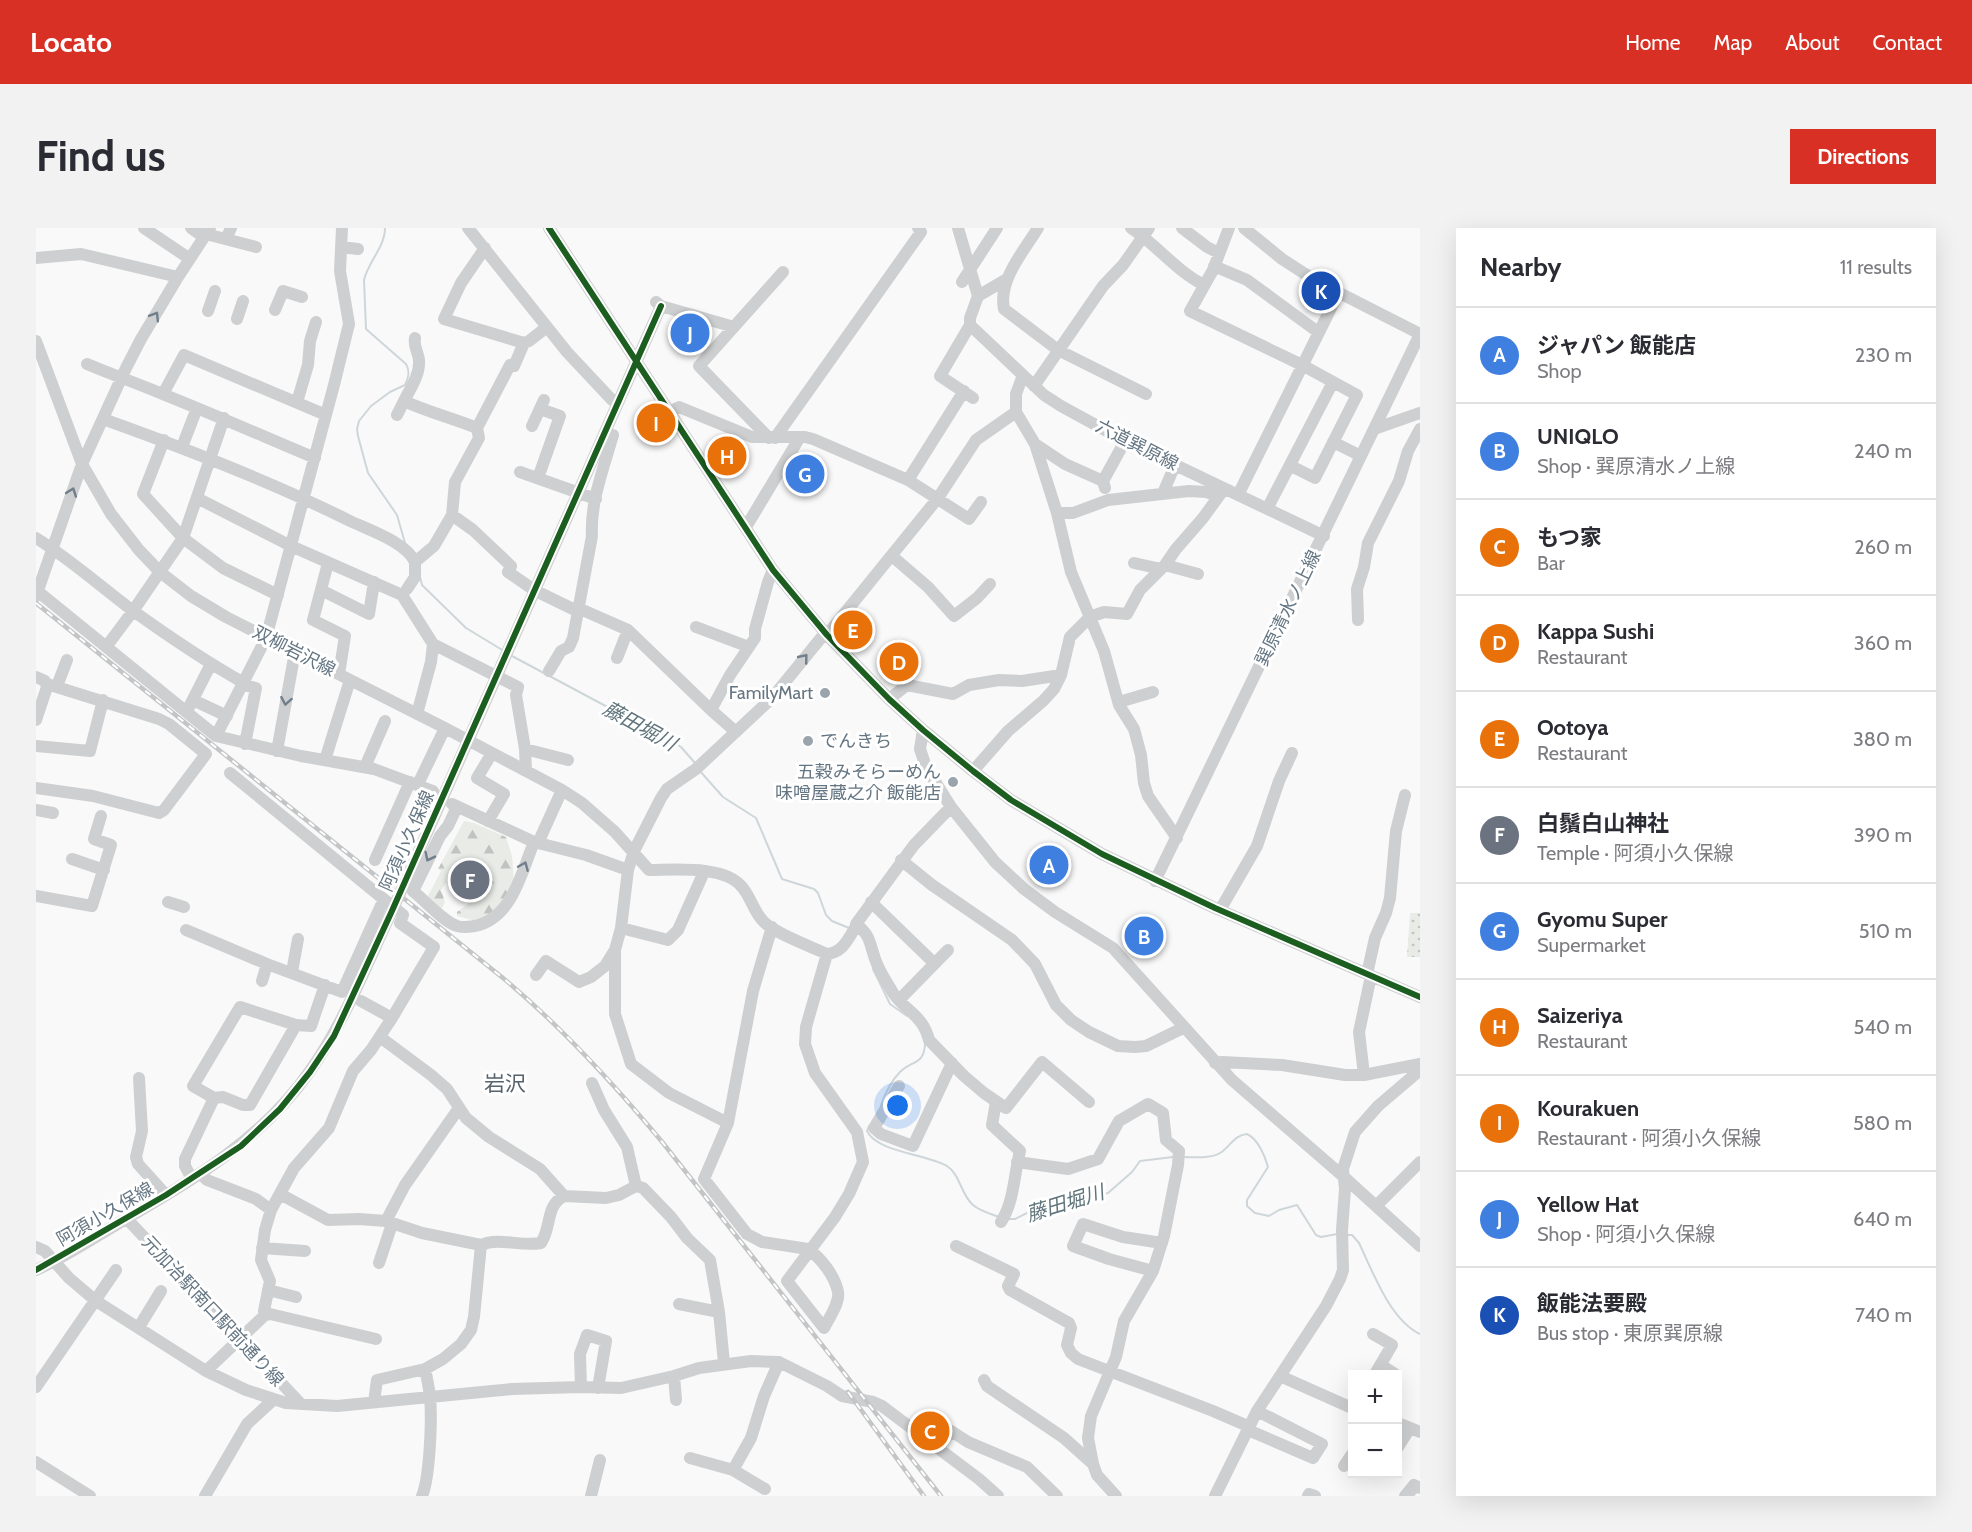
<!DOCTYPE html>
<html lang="en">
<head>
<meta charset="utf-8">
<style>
  :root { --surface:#fff; --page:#f2f2f3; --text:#2b2b33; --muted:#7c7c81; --line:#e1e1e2; --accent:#d93025 }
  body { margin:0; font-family:Cabin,"Noto Sans JP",sans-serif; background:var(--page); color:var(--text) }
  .controls { position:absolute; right:18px; bottom:18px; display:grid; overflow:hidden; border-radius:0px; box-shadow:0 6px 24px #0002 }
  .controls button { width:54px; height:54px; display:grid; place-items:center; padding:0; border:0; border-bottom:2px solid var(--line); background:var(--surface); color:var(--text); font:30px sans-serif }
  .you { position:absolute; left:862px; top:878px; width:21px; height:21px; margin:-15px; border:4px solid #fff; border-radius:50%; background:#1a73e8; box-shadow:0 0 0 9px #1a73e833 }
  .badge { display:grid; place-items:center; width:39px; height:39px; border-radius:50%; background:var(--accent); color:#fff; font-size:20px; font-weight:700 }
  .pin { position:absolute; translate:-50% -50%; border:3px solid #fff; box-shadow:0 2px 6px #0006 }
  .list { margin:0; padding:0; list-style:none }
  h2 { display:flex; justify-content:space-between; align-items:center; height:78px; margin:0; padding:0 24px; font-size:26px }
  h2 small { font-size:20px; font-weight:400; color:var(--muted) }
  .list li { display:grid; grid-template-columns:39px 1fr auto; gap:18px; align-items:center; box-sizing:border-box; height:96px; padding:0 24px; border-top:2px solid var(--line) }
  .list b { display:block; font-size:22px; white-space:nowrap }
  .list p { margin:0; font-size:20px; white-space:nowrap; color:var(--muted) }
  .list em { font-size:20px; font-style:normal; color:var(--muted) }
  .map { position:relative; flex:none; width:1384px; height:1268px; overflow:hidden; border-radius:0px }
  header { display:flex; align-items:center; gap:36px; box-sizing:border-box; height:84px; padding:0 30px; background:var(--accent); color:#fff }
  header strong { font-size:28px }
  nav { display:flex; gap:33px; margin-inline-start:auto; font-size:21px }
  .intro { display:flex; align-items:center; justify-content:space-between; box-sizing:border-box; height:144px; padding:0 36px }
  h1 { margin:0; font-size:42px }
  .button { padding:15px 27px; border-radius:0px; background:var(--accent); color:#fff; font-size:21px; font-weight:700 }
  main { display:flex; gap:36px; padding:0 36px }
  aside { flex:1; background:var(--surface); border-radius:0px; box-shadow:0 6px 24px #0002 }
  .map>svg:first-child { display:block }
  .forest { fill:url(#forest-firs) }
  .park { fill:url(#park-dots) }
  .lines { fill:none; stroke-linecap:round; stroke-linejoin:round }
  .stream { stroke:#ced6d9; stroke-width:2 }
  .minor { stroke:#cecfd0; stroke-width:12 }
  .rail-casing { stroke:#c3c5c6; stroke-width:4.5 }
  .rail { stroke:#fff; stroke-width:2; stroke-dasharray:7; stroke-linecap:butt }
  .minor-bridge { stroke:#cecfd0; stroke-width:12 }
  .cycleway-casing { stroke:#fff; stroke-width:10 }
  .cycleway { stroke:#1b5e20; stroke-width:6 }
  .oneway { stroke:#707f8b }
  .poi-dot { fill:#99a4ac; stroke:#fff; stroke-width:2 }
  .labels { text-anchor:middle; stroke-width:6; stroke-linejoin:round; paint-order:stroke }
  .street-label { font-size:18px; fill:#657683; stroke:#fff }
  .poi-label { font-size:18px; fill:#657683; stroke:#fff; text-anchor:end }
  .water-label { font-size:20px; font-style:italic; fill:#60757c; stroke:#fff }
  .quarter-label { font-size:21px; fill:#57646e; stroke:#fff }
</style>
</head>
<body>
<header>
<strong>Locato</strong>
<nav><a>Home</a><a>Map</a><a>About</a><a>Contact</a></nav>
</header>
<div class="intro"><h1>Find us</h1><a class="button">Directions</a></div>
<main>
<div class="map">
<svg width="1384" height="1268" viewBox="0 0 1384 1268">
  <defs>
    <pattern id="forest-firs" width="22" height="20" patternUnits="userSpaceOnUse" patternTransform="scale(1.5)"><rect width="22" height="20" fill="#e8ebe6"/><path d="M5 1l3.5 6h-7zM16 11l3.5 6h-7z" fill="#c0c3c0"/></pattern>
    <pattern id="park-dots" width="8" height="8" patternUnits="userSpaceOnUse" patternTransform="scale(1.5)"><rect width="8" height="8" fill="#e8ebe6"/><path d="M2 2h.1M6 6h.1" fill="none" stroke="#c0c3c0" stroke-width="1.8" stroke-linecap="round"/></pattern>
  </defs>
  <rect width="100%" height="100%" fill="#f9f9f9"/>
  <path class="forest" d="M 428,593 L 438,595 L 470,609 L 476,628 L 478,654 L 464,680 L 440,693 L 421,688 L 421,684 L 432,676 L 430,667 L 422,666 L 416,658 L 410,655 L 405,662 L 409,674 L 404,684 L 391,670 L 405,643 L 402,641 Z"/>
  <path class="park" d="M 1374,685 L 1384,685 L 1384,729 L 1371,729 Z"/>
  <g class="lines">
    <path class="stream" d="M 349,0 C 349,19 332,34 328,52 L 330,101 L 370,136 C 374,143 373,149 369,157 L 354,164 L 335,178 L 323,193 L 321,201 L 322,208 L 332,245 L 361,287 L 369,315
      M 384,349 L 386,357 L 430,400 L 468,423
      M 476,428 L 637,514 L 645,519 L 659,535
      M 663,542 L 687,569 L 720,590 L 746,651 L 778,661 L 782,665 L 790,687 L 796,693 L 813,700
      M 837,741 L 854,776 L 871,788
      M 845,877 C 849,866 855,853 864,844 C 876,832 889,837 889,814
      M 833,898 L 831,903 C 841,924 890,926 911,938 C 924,946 925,967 937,977 C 944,983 955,986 963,989
      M 1146,929 C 1158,929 1174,931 1184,925 C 1194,919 1198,907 1211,906 C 1222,911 1229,928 1232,939 L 1211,972 L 1211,978 L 1219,985 L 1233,988 L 1243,982 L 1261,977 L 1280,1007 L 1285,1009 L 1301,1006
      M 971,991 L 979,991 L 997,982 L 1072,965 L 1096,944 L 1104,933 L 1137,929
      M 1310,1007 L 1316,1007 L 1323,1015 C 1337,1044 1354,1092 1384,1106
      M 1377,1268 L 1382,1263"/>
    <path class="minor" d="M 108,0 L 154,31
      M 155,0 L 168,9
      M 432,0 L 531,124 L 576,172
      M 513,0 L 737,342 L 791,407 L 853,471 L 887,502 L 937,543 L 975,572 L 1066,626 L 1179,680 L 1384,769
      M 922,0 L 942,68 L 934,90 L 934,97 L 904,148 L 937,170
      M 1002,0 C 988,23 962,52 968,81 L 1022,122 L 1110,166
      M 1095,0 C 1121,17 1140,43 1168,57
      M 1146,0 L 1171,19 L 1183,25
      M 1193,0 L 1177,42 L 1154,83 L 1266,137 L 1321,167 L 1279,250 L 1255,238
      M 1208,0 L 1246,31 L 1280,53 L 1384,106
      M 170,6 L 220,19
      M 190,11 L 195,0
      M 305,19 L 322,21
      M 449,20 L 425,55 L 408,91 L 488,115 L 493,113 L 511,99
      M 0,30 L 45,26 L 142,49
      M 1178,38 L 1211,52 L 1282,104
      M 926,54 L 961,0
      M 942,68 L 971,51
      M 620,74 L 625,78 L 698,99
      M 239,82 L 247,63 L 266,69
      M 172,83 L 179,63
      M 201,91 L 207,73
      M 934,97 L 1008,167 L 1025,178 L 1089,213 L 1288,308
      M 379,110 C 377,119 383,125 383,133 C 384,147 374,161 368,173 C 392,184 416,190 441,200 L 443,210 L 419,254 L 416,287 L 437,302 L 475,338 L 472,344 L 498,362 L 541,383
      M 0,113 L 46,236 L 75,286 L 103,322 L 124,344 L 155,368 L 190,389 L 409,500 L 526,562 L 546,575 L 579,604 L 613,642 C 638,642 689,637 706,659 C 715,669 718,685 728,694 C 740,706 774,718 791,726 C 808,724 812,710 821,697
      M 51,136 C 77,147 103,156 129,167 C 179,187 229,209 279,230
      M 987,147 L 980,166 L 980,184 L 999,216 L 1029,236 L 1067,253
      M 998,158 L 1067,58 L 1087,37 L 1113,0
      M 127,166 L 148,127 L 290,187
      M 261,174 L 272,137 L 274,113 L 280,94
      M 633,184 L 643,179 L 716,209 L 769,209 L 777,211 L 872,252 L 933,291 L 945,274
      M 361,187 L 368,173
      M 67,191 C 151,221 234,253 314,293 C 333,302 370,314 379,334
      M 496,198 L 508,172
      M 441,200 L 474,137 L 478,138 L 488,115
      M 1338,201 L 1384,185
      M 733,210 L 663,138 L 747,44
      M 739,210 L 885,4 L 882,0
      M 128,212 L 107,266 L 147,310 L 187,340 L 242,367
      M 1297,214 L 1325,228
      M 999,216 L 1021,285 L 1035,344 L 1068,423 L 1083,477 L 1098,501 L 1105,527 L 1108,555 L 1112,568 L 1141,610
      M 146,219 L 161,180
      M 484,244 L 560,271
      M 502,250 L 524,188 L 504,181
      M 872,252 L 928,163
      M 1069,260 L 1067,253 L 1089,213
      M 1127,265 L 1139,237
      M 1202,267 L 1302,66
      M 161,270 L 255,318 L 366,367 L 397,416 L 482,459 L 480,467 L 489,521 L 490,543
      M 1231,281 L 1297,154
      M 1021,285 L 1037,285 L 1072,272 L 1153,263 L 1170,264 L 1183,268
      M 710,299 L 764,209
      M 0,310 C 34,331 64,358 96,382 C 132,408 169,433 208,455
      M 856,328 L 892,359 L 918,388 L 941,370 L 954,356
      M 292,335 L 277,392 L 309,408 L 303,446
      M 1098,335 L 1125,341
      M 1129,337 L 1162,346
      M 371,361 L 379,349 L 379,334 L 398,318 L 416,287
      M 0,362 L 180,508 L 265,528 L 338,541 L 397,563
      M 285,362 L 333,386 L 338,354
      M 0,368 L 46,236 L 90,140 L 105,111 L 142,49 L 174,0
      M 542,380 L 592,402 L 675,482
      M 1322,392 L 1321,361 L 1328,339 L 1332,315 L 1363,253 L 1372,223 L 1384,201
      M 660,399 L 713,419
      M 791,407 L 902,270 L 940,212 L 980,184
      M 70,419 L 97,383 L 147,310 L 188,190
      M 581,430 L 592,402
      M 513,443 L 525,423 L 533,419 L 537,410 L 556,308 C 554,274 568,239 577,207
      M 0,449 L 9,453 L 11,459 L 0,492
      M 207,457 L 220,460 L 209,516
      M 21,458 L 31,432
      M 853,471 L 871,457 L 917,466 L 933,457 L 963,452 L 986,453 L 1025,447
      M 157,472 L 191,488
      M 1083,474 L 1117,464
      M 151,483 L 175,436
      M 381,486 L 395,434 L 397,416
      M 887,502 L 884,521 L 890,539 L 915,579 L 959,634 L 988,661 L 1019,684 L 1077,720 L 1196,852 L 1308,949 L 1384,1018
      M 700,504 L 675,482 L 694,447 L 719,410 L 719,401 L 732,354 L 737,342
      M 180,508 L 230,410 L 298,157 L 313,96 L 304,43 L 306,0
      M 0,518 L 54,523 L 67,472
      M 489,521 L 532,532
      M 241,523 L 259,424
      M 289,532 L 314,452
      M 329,539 L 349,493
      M 937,543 L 972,503 L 1007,473 L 1018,461 L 1025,447 L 1034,409 L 1054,389 L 1068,384 L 1091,386 L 1104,362 L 1129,337 L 1140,321 L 1167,290 L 1188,261
      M 194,545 L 367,687 L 364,695 L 398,719 L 356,790 L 335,822 L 317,843 L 293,900 L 258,940 L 235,982 L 229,1002 L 225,1032 L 234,1053 L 228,1083 L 229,1087
      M 382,556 L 409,500
      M 0,560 L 57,568 L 123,585 L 128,582 L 170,526 L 133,496 L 123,491 L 11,456
      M 416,576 L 498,614 L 550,627 L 592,642
      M 421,579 L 412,598 L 404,608 L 377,663 C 388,672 408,694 421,698 C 426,700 433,699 439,698 C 476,690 485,646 498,614
      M 915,579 L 878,617 L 820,696 C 837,709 833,718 841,736 C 845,746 852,756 857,765 C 869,783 887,787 893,812 L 928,848 L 948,865 L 970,880 L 1006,834 L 1053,874
      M 0,582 L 17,585
      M 452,593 L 468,566 L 441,550 L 456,525
      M 502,615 L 526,562
      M 36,631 L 68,642
      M 339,632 L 374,554
      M 865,632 L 896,657 L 976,712 L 999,736 L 1020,777 L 1035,792 L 1053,804 L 1082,818 L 1099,819 L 1110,818 L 1147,800
      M 371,650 L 625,78
      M 1119,653 L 1384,106
      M 0,668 L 56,678 L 75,617 L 58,611 L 65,588
      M 132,674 L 148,679
      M 835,674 L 898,735
      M 1184,682 L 1221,618 L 1243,553 L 1256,525
      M 736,699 L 717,763 L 692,895 L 668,951 L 711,1006 L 726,1014 L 772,1021 C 785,1030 799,1048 802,1064 C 804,1075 793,1090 788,1100 L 751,1053 L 799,989 L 813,966 L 827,934 L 821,904 L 779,845 L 769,816 L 770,799 L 791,726
      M 585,700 L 632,712 L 642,702 L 668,644
      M 150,702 L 231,736 L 306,764 L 347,673
      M 579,723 L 579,786 L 595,836 L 633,865 L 692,895
      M 256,744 L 262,711
      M 1331,746 L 1339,710 L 1350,685 L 1354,670 L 1360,603 L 1369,567
      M 500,747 L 510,733 L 543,754 L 555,749 L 569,738 L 579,722 L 585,700 L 592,642 L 598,623 L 625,570 L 631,561 L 660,541 L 736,470 L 789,405
      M 226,753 L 231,736
      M 863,772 L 912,722
      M 325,773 L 356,790
      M 260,797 L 214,877 L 207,877 L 187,869 L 178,870 L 157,858 L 204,779 L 260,797 L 275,798 L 289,757
      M 344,809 L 395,847 L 411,861 L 430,890 L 453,909 L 504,941 L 528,968 L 570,970 L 583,967 L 600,958 L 607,960 L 635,989 L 651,1010 L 674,1032 L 683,1084 L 688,1135
      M 1179,835 L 1186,834 L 1246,837 L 1309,847 L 1328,847 L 1384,836
      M 1328,847 L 1323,804 L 1335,748
      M 103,850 L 106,903 L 100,929 L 102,936 L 130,967
      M 556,855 L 568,882 L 591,919 L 600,958
      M 863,858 L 838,900 L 845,906 L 877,918 L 916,835
      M 960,874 L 956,897 L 984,923 C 978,947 978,974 965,994
      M 981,934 L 1032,941 L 1062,931 L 1083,893 L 1112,876 L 1127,885 L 1130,912 L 1143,923 L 1142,937 L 1128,1008 L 1117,1043 L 1088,1093 L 1080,1129 L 1055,1188 L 1052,1210 L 1057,1236
      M 165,946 L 171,952 L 220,971 L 235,982
      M 156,951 L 149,938 L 149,931 L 178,870
      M 244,966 L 292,992 L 323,991 L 350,993 L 386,1005 L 445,1017 L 438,1089 L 435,1102 L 425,1116 L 407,1131 L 389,1141 L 341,1152 L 338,1174
      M 1340,978 L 1384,934
      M 91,991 L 264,1175
      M 350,993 L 369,957 L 423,880
      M 445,1017 C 463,1009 485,1019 505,1015 C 516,999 509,978 528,968
      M 920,1018 L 978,1046 L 972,1058 L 974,1062 L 1033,1095 L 1035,1100 L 1031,1117 L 1035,1125 L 1042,1131 L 1177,1183 L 1214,1199
      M 0,1019 L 9,1023 L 33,1050 L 60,1073 L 170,1143 L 210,1162 L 250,1175 L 301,1178 L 476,1161 L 545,1159 L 585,1160 L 638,1148 L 663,1140 L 715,1133 L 743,1134 L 791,1158 L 806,1168 L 837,1174 L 846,1178 L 943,1251 L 962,1268
      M 226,1020 L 269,1023
      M 343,1035 L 356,996
      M 0,1042 C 29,1029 56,1011 83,995 C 155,953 226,912 274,843 C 308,795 330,738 355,685
      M 1117,1043 L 1073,1031 L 1037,1018 L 1047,996 L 1087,1009 L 1126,1015
      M 232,1062 L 260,1069
      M 643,1076 L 683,1084
      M 103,1099 L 125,1063
      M 1337,1106 L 1356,1117 L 1339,1146
      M 1345,1137 L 1359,1146
      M 170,1143 L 229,1087 L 234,1086 L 340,1111
      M 638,1148 L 640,1172
      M 1244,1148 L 1316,1180
      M 948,1152 L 951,1158 L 1028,1210 L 1057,1236 L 1061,1247 L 1080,1268
      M 0,1159 L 80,1042
      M 545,1159 L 544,1126 L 551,1107 L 570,1113 L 562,1160
      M 1362,1195 L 1384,1204
      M 1212,1202 L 1277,1230 L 1286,1216 L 1221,1183
      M 1362,1219 L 1374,1200
      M 902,1220 L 915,1203 L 932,1214 L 991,1239 L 1021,1268
      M 654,1230 L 697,1242 L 729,1261
      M 0,1234 L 54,1268
      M 1308,1238 L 1316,1226
      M 697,1242 L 715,1210 L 728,1168 L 743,1134
      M 169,1268 L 211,1196 L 237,1172
      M 386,1268 C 394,1249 396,1190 394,1169 C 393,1160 391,1150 389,1141
      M 555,1268 L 564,1232
      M 1179,1268 L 1221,1183 L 1290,1078 L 1304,1051 L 1307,1042 L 1306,1002 L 1309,961 L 1307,941 L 1319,904 L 1342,878 L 1384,842
      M 1272,1268 L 1273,1266 L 1279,1268
      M 1369,1268 L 1378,1257 L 1384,1260"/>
    <defs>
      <path id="rail" d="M 0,375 L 467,750 C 527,800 578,856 627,915 L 905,1268
        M 812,1164 L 888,1268"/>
    </defs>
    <use href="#rail" class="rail-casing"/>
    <use href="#rail" class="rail"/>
    <path class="minor-bridge" d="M 355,685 L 371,650"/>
    <defs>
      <path id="cycleway" d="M 513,0 L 737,342 L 791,407 L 853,471 L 887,502 L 937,543 L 975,572 L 1066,626 L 1179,680 L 1384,769
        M 0,1042 L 130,967 L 205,918 L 244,881 L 274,844 L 298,808 L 355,685 L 625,78"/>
    </defs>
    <use href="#cycleway" class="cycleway-casing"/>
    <use href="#cycleway" class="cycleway"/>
  </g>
  <defs><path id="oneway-chevron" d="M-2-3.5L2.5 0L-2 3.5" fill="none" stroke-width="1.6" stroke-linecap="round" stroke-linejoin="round" transform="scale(1.5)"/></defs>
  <g class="oneway">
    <use href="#oneway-chevron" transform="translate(119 88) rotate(-58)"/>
    <use href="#oneway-chevron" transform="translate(36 264) rotate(-70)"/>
    <use href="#oneway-chevron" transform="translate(768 430) rotate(-51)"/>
    <use href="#oneway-chevron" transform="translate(250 473) rotate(100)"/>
    <use href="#oneway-chevron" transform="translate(393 629) rotate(116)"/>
    <use href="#oneway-chevron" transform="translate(488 638) rotate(-67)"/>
  </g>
  <g class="poi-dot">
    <circle cx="789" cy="465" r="6"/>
    <circle cx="772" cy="513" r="6"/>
    <circle cx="917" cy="554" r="6"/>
  </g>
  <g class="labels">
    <g class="street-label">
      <text transform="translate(1101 217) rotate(27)" y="6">六道巽原線</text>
      <text transform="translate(1252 380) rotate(-64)" y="6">巽原清水ノ上線</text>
      <text transform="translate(258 423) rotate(27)" y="6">双柳岩沢線</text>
      <text transform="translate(371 613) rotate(-66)" y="6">阿須小久保線</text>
      <text transform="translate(69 986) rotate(-30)" y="6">阿須小久保線</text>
      <text transform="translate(177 1083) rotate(47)" y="6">元加治駅南口駅前通り線</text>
    </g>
    <g class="poi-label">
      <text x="777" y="471">FamilyMart</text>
      <text x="784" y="519" text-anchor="start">でんきち</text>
      <text x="905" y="550">五穀みそらーめん<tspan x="905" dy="21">味噌屋蔵之介 飯能店</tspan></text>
    </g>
    <g class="water-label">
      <text transform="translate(604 498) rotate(29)" y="7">藤田堀川</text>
      <text transform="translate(1029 975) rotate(-17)" y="7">藤田堀川</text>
    </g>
    <g class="quarter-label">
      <text x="469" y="863">岩沢</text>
    </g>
  </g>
</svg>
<div class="controls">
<button>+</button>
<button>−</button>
</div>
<div class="you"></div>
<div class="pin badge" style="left:1013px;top:637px;background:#3f7fe0">A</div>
<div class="pin badge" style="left:1108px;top:708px;background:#3f7fe0">B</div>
<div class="pin badge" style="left:894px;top:1203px;background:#e8710a">C</div>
<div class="pin badge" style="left:863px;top:434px;background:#e8710a">D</div>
<div class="pin badge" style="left:817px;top:402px;background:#e8710a">E</div>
<div class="pin badge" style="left:434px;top:652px;background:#6b7280">F</div>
<div class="pin badge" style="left:769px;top:246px;background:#3f7fe0">G</div>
<div class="pin badge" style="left:691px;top:228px;background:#e8710a">H</div>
<div class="pin badge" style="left:620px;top:195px;background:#e8710a">I</div>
<div class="pin badge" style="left:654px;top:105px;background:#3f7fe0">J</div>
<div class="pin badge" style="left:1285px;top:63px;background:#1a4fb4">K</div>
</div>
<aside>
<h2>Nearby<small>11 results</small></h2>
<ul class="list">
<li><span class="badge" style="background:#3f7fe0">A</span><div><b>ジャパン 飯能店</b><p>Shop</p></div><em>230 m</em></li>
<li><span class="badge" style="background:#3f7fe0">B</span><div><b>UNIQLO</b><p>Shop · 巽原清水ノ上線</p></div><em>240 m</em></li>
<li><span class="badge" style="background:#e8710a">C</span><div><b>もつ家</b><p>Bar</p></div><em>260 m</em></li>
<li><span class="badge" style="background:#e8710a">D</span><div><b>Kappa Sushi</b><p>Restaurant</p></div><em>360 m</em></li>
<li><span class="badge" style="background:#e8710a">E</span><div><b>Ootoya</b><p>Restaurant</p></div><em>380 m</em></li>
<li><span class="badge" style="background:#6b7280">F</span><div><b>白鬚白山神社</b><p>Temple · 阿須小久保線</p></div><em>390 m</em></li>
<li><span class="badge" style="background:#3f7fe0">G</span><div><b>Gyomu Super</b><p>Supermarket</p></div><em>510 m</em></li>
<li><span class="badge" style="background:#e8710a">H</span><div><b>Saizeriya</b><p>Restaurant</p></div><em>540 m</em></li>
<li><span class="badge" style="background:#e8710a">I</span><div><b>Kourakuen</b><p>Restaurant · 阿須小久保線</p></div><em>580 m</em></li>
<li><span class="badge" style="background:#3f7fe0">J</span><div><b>Yellow Hat</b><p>Shop · 阿須小久保線</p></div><em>640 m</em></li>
<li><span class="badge" style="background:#1a4fb4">K</span><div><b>飯能法要殿</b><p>Bus stop · 東原巽原線</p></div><em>740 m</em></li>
</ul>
</aside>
</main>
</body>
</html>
